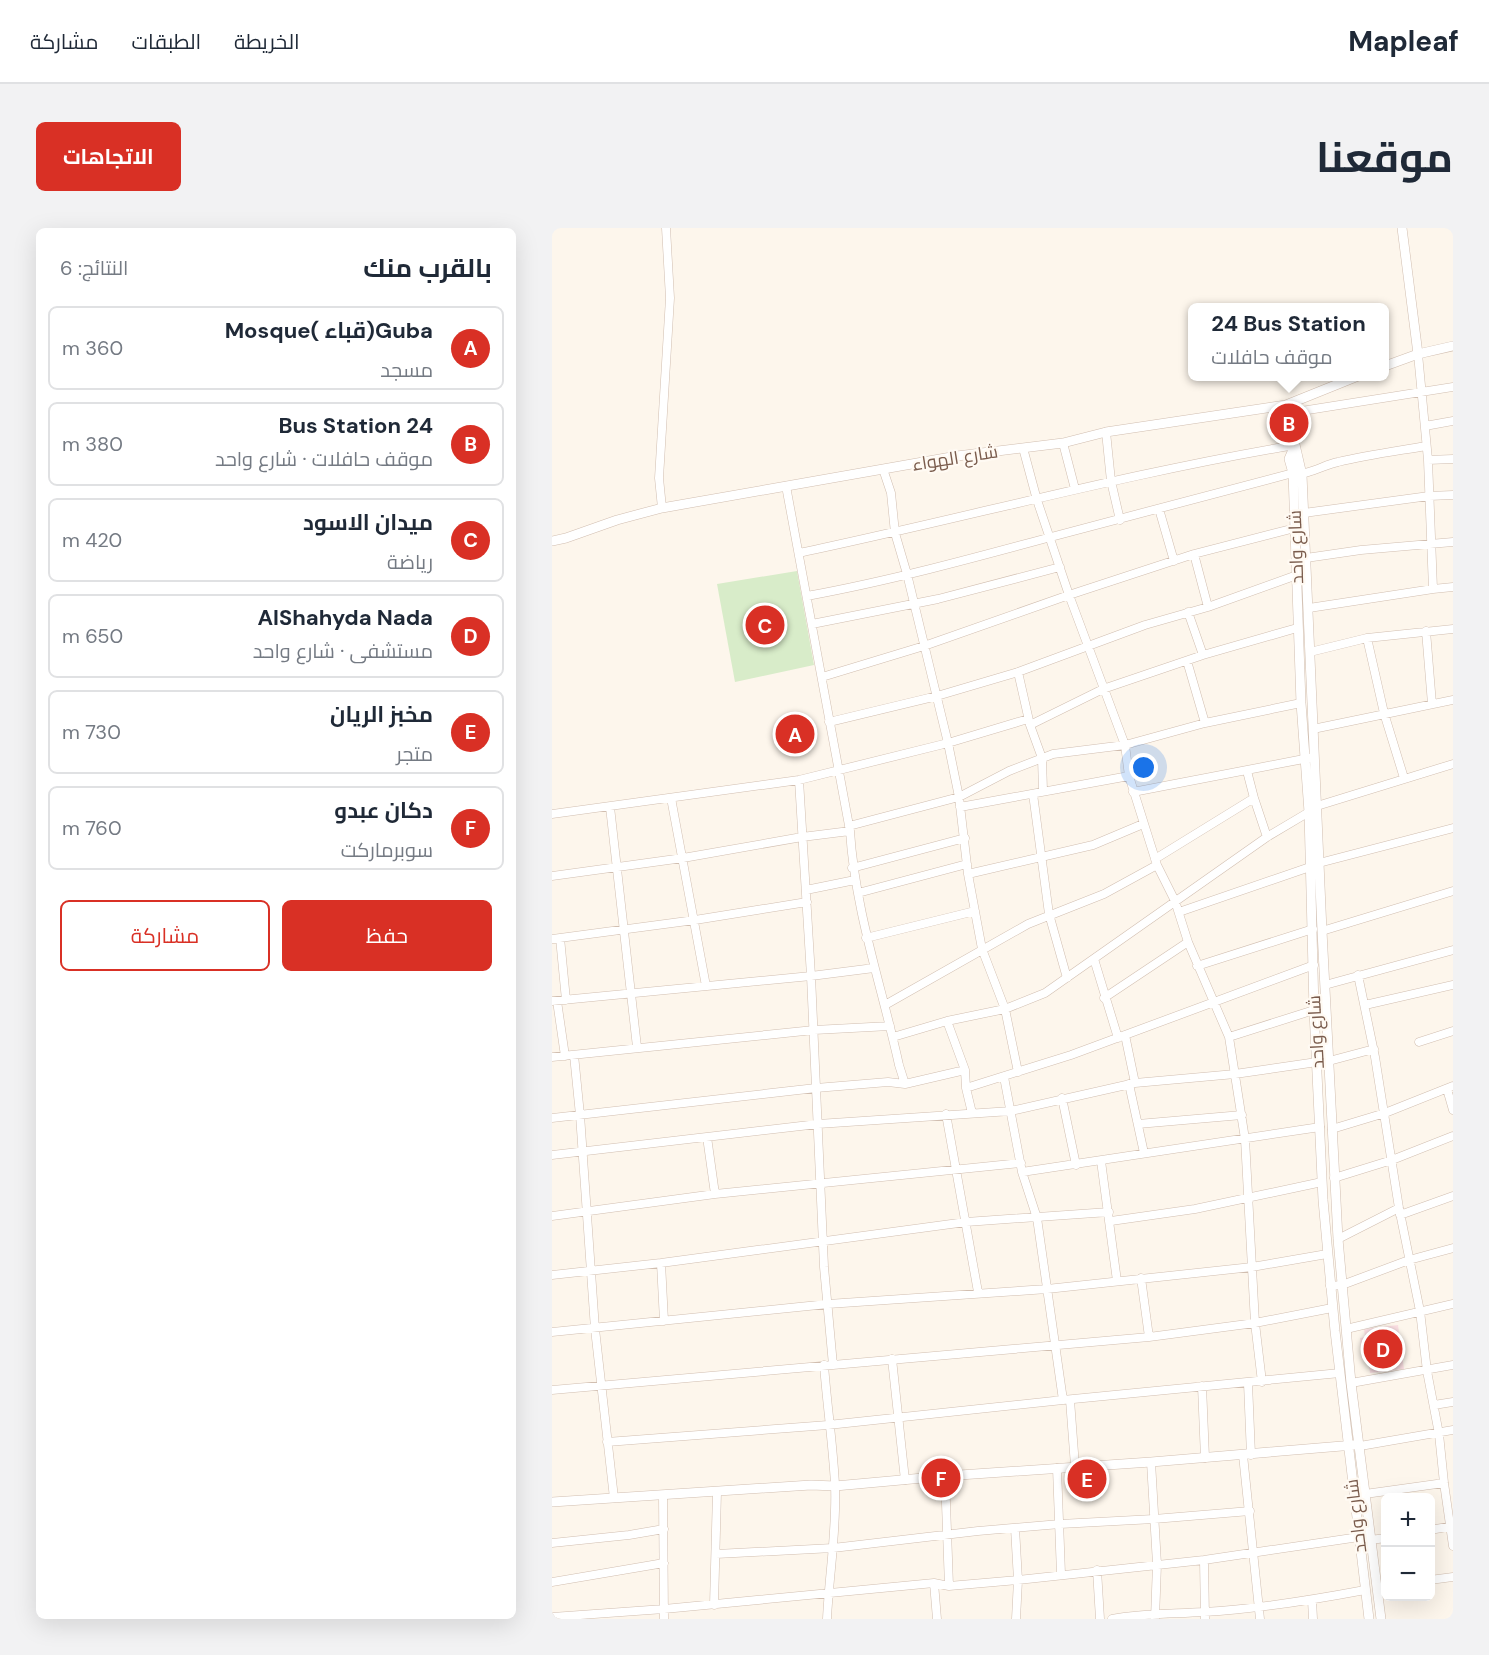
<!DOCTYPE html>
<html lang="ar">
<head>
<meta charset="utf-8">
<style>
  :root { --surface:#fff; --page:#f2f2f3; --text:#1f2937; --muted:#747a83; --line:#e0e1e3; --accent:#d93025 }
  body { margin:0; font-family:"DM Sans",Cairo,sans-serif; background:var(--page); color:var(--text); direction:rtl }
  .controls { position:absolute; right:18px; bottom:18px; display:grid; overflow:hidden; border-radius:9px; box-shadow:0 6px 24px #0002 }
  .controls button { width:54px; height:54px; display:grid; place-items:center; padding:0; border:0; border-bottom:2px solid var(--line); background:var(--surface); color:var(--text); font:30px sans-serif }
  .you { position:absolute; left:592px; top:540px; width:21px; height:21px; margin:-15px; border:4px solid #fff; border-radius:50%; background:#1a73e8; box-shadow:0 0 0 9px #1a73e833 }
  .badge { display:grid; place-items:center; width:39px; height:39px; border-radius:50%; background:var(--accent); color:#fff; font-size:20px; font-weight:700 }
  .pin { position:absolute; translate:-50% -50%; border:3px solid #fff; box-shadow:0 2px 6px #0006 }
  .popup { position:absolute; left:636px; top:75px; width:201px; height:78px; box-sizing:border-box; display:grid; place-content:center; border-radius:9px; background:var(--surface); filter:drop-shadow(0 2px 4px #0005); font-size:20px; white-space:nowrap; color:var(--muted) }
  .popup b { font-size:22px; color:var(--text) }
  .popup::after { content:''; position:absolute; left:50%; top:100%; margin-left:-12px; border:12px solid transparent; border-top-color:var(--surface) }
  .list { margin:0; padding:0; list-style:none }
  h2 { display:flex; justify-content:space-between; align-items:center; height:78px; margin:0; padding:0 24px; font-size:26px }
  h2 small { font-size:20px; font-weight:400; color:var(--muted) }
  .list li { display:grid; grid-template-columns:39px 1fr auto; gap:18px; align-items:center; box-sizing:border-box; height:84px; margin:0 12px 12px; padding:0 12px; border:2px solid var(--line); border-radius:9px }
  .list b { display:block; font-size:22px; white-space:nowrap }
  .list p { margin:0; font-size:20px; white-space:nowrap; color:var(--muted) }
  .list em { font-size:20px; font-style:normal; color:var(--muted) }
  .actions { display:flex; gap:12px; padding:18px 24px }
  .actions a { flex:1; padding:14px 0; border:2px solid var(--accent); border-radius:9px; text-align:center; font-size:21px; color:var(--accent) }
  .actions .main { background:var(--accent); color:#fff }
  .map { position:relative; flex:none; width:901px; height:1391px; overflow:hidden; direction:ltr; border-radius:9px }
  header { display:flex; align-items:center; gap:36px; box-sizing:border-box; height:84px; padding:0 30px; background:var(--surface); border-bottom:2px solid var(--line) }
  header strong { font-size:28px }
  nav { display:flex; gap:33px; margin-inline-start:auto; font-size:21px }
  .intro { display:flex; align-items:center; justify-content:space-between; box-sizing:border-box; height:144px; padding:0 36px }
  h1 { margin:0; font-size:42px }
  .button { padding:15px 27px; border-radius:9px; background:var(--accent); color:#fff; font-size:21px; font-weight:700 }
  main { display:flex; gap:36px; padding:0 36px }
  aside { flex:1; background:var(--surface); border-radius:9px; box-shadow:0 6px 24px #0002 }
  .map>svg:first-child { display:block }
  .medical { fill:#fbdfe3 }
  .green { fill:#d8ecc9 }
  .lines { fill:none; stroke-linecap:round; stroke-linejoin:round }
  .minor-casing { stroke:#d1beb0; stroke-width:9 }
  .tertiary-casing { stroke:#d1beb0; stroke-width:10 }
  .minor { stroke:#fff; stroke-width:8 }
  .tertiary { stroke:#fff; stroke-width:9 }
  .labels { text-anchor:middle; stroke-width:4.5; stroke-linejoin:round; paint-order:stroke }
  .street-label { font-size:18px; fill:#7a5c4d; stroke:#fffaf3 }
</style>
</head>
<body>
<header>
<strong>Mapleaf</strong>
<nav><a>الخريطة</a><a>الطبقات</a><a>مشاركة</a></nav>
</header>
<div class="intro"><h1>موقعنا</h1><a class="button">الاتجاهات</a></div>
<main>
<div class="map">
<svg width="901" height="1391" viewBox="0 0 901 1391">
  <rect width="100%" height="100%" fill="#fdf6ec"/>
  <path class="medical" d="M 846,1097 L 852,1141 L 818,1145 L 815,1123 L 813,1123 L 812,1119 L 809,1119 L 808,1110 L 813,1109 L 812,1101 Z"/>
  <path class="green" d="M 245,343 L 262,437 L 183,454 L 165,356 Z"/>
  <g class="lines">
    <defs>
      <path id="minor" d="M 866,126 L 876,232 L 881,361
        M 737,185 L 901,159
        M 873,198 L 901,193
        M 554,204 L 559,253 L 568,292
        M 511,215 L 523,261
        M 471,220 L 485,272 L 517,367 L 573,517 L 577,548 L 605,637 L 623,673 L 636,714 L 677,809 L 693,911 L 703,1095 L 710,1154
        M 876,232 L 901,231
        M 331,241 L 339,265 L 343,305 L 355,346 L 396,515 L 407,569 L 416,646 L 430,721 L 453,781 L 466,844
        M 234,258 L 298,603 C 303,683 330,759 347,837 L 353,856
        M 110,280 L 107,250 L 118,70 L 114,0
        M 607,281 L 622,333
        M 752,285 L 877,268 L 901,267
        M 247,325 C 413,290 576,245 743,217
        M 642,326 L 656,379
        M 754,330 L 809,322 L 901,314
        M 255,368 C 337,353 418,331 499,309 C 579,288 660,267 741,245 C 756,248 771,237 786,234 C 815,227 845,223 874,218
        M 757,380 L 881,361 L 901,359
        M 636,384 L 651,427
        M 260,396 L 386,371 L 508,339
        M 874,403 L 880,476
        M 815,410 L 832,485 L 852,550
        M 758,424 L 815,410 L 901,401
        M 635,433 L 653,495
        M 466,444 L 478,497 L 490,530 L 491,563
        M 270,449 L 372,418 L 517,367 L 642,326 L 743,300
        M 277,494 L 385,468 L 466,444 L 593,397 L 656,379 L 745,347
        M 478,497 L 551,461 L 651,427 L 745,400
        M 761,501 L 901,472
        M 695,543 L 702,570 L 715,609
        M 247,552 L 259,748 L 272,1039 L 281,1137
        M 581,564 L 757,530
        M 481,566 L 497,686 L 515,750
        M 119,570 L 154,758
        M 765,578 L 901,536
        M 58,579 L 85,819
        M 408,579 L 577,548
        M 0,586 L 247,552 L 396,515 L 476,491
        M 297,598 L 407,569 L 457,543 L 501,526 L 573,517 L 653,495 L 749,475
        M 603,631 L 702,570
        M 767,635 L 901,600
        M 300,640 L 413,610
        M 416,646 L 541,617 L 591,596
        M 0,648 L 131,630 L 250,609 L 298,603
        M 254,662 L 303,652
        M 306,665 L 415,636
        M 627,684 L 758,639
        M 770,703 L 901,663
        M 8,710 L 14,772
        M 314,710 L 423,683
        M 0,711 L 143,692 L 255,674
        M 542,731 L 566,810
        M 645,738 L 761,701
        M 806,747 L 823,829 L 847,980 L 868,1083 L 875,1143 L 887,1206 L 892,1255 L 901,1318
        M 773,757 L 901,722
        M 552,770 L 636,714
        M 0,773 L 259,748 L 322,740
        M 5,773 L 13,828
        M 333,777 L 476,696 L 552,666 L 605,637
        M 813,777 L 901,757
        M 395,793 L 413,842 L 414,860 L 420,885
        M 573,807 L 583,855
        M 341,809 L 395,793 L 453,781 L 493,765 L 715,609 L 757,584
        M 677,809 L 762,782
        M 867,814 L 901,803
        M 22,827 L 28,887 L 43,1101 L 62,1270
        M 0,829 L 262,802 L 338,798
        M 777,833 L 822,821
        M 452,849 L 470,944 L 485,990 L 511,1172
        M 577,856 L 592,925
        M 414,860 L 519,827 L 762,737
        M 895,861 L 901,882
        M 510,870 L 524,937
        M 394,886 L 426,1064
        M 0,890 L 264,860 L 336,854 L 353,856 L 413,842
        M 586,896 L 690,887
        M 780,901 L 833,885 L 901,858
        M 155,909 L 163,966
        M 0,927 L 266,896 L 459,883 L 583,855 L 683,846 L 765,834
        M 549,933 L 565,1053
        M 470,944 L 768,899
        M 782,950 L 840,932 L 901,908
        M 848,987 L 901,968
        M 0,988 L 163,966 L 469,935
        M 559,993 L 643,981 L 770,954
        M 786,1011 L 847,980
        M 109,1035 L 112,1093
        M 0,1047 L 109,1035 L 414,994 L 557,984
        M 589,1050 L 597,1109
        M 778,1058 L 790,1057 L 857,1032 L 901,1020
        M 794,1101 L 901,1076
        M 0,1104 L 276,1076 L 495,1061 L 700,1039 L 775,1026
        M 340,1131 L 353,1252
        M 272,1137 C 275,1177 281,1217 283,1257 C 285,1302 277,1347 275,1391
        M 696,1155 L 699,1227
        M 799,1155 L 901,1137
        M 650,1158 L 653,1230
        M 0,1162 L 597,1109 L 703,1095 L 780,1080
        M 518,1172 L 523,1238
        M 882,1177 L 901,1174
        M 55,1214 L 276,1197 L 511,1172 L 788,1145
        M 808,1218 L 901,1202
        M 691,1227 L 708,1391
        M 599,1234 L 605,1336 L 603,1391
        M 505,1240 L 509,1346
        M 393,1248 L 397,1358
        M 813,1266 L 892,1255
        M 111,1267 L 112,1391
        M 463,1300 L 466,1352 L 464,1391
        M 878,1302 L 901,1298
        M 818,1312 L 834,1310
        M 0,1315 L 77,1307 L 112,1301
        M 164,1326 L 281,1320 L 426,1303 L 508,1296 L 602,1291 L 698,1283
        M 652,1332 L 653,1391
        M 545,1342 L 548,1391
        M 878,1352 L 901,1349
        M 0,1354 L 112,1335
        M 382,1355 L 385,1391
        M 760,1372 L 761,1391
        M 162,1377 L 165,1264
        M 0,1389 L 112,1381 L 382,1355 L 397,1358 L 466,1352 L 652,1332 L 807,1309
        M 560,1391 C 591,1385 622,1386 652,1384 C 706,1381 760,1372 813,1362"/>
      <path id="tertiary" d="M 850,0 L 866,126
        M 833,138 L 866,126 L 901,118
        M 734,177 L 750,247 L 770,703 L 786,1011 L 799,1155 L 829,1391
        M 743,217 L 737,231 L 741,245 L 749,475 L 757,584 L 762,782 L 771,972 L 783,1103 L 817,1391
        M 0,313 L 14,310 L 65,292 L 110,280 L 405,228 L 511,215 L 554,204 L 734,177 L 806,148
        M 0,1274 L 259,1257 L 283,1258 L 393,1248 L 599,1234 L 802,1217"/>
    </defs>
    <use href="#minor" class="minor-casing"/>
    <use href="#tertiary" class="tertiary-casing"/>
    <use href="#minor" class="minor"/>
    <use href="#tertiary" class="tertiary"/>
  </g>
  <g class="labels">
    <g class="street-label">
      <text transform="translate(403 230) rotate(-9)" y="6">شارع الهواء</text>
      <text transform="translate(744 319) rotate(-92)" y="6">شارع واحد</text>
      <text transform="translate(764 804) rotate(-93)" y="6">شارع واحد</text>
      <text transform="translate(804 1288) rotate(-97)" y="6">شارع واحد</text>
    </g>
  </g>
</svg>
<div class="controls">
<button>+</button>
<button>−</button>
</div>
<div class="you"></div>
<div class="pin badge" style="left:243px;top:506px">A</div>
<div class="pin badge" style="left:737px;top:195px">B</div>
<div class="popup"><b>24 Bus Station</b>موقف حافلات</div>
<div class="pin badge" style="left:213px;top:397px">C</div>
<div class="pin badge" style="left:831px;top:1121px">D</div>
<div class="pin badge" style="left:535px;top:1251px">E</div>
<div class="pin badge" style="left:389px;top:1250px">F</div>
</div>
<aside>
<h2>بالقرب منك<small>النتائج: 6</small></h2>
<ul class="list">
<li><span class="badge">A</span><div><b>Guba(قباء )Mosque</b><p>مسجد</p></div><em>360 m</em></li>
<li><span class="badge">B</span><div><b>24 Bus Station</b><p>موقف حافلات · شارع واحد</p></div><em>380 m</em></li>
<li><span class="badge">C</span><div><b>ميدان الاسود</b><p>رياضة</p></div><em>420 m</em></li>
<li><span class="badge">D</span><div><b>AlShahyda Nada</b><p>مستشفى · شارع واحد</p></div><em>650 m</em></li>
<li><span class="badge">E</span><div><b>مخبز الريان</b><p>متجر</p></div><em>730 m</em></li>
<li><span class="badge">F</span><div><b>دكان عبدو</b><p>سوبرماركت</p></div><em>760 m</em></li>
</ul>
<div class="actions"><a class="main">حفظ</a><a>مشاركة</a></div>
</aside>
</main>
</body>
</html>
